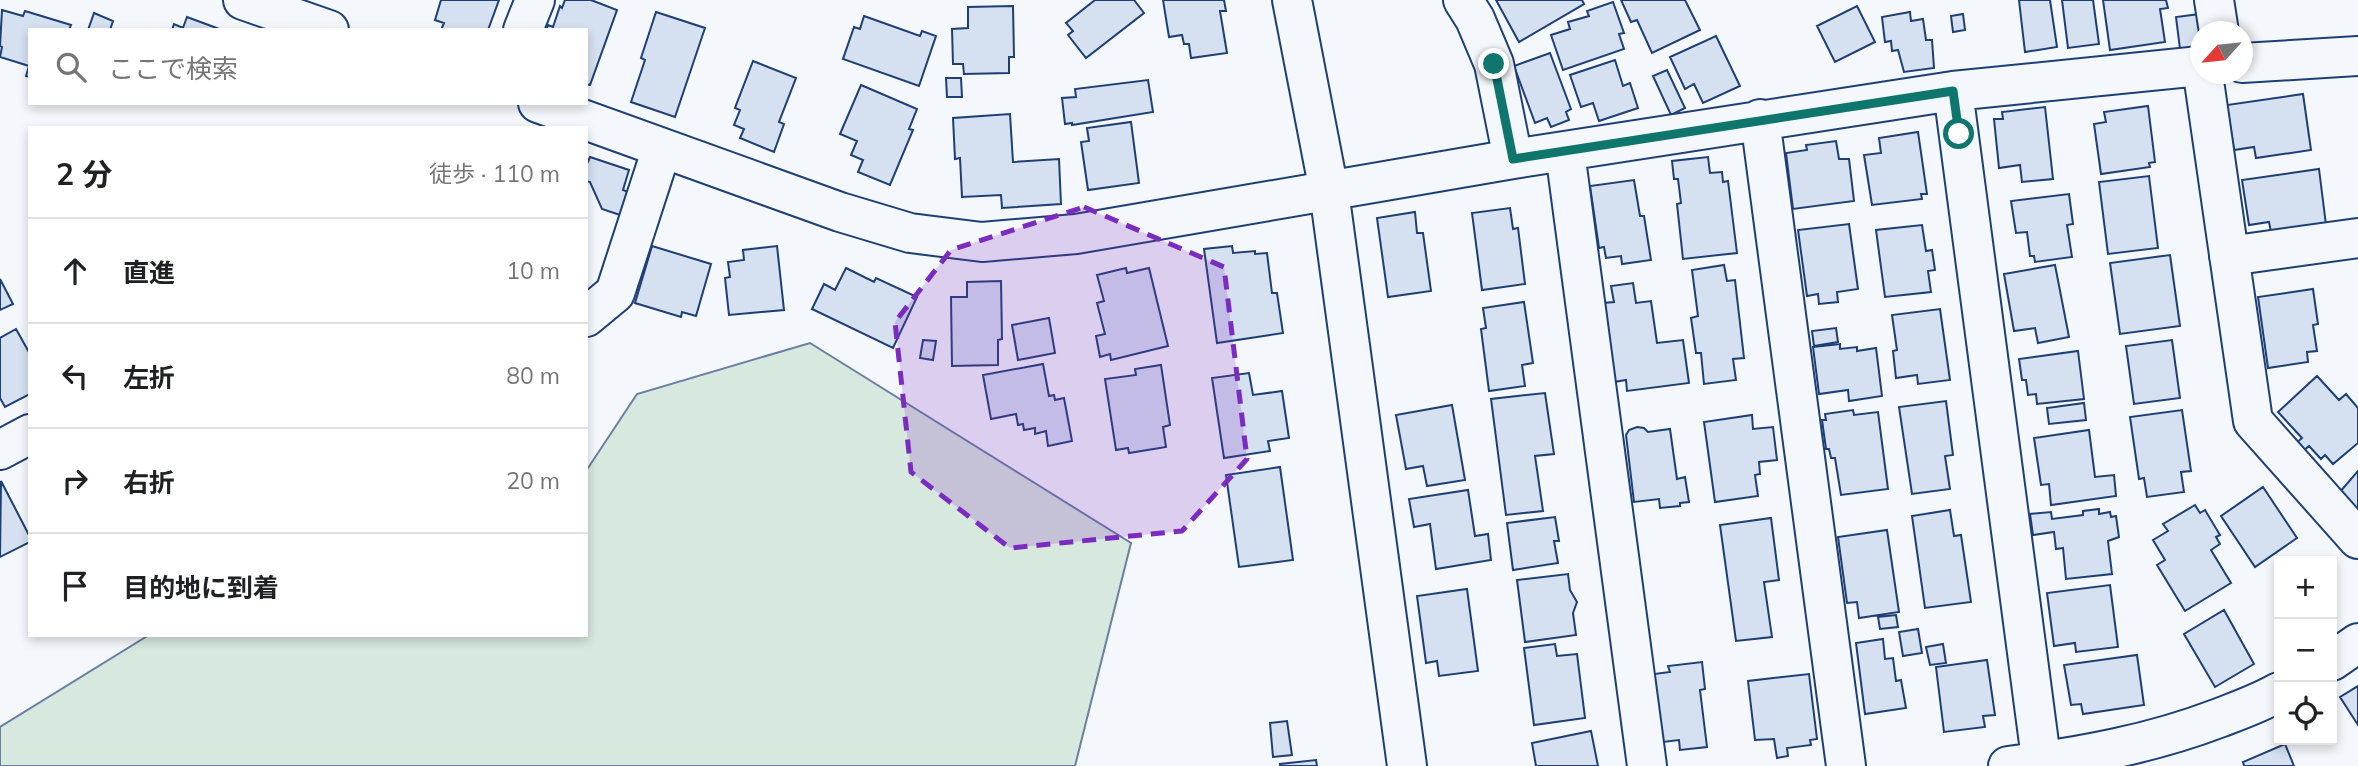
<!DOCTYPE html>
<html lang="ja">
<head>
<meta charset="utf-8">
<style>
  :root { --surface:#fff; --page:#f6f6f6; --text:#202124; --muted:#757577; --line:#e0e0e0 }
  body { margin:0; font-family:Mulish,"Noto Sans JP",sans-serif; background:var(--page); color:var(--text) }
  .controls { position:absolute; right:21px; bottom:21px; display:grid; overflow:hidden; border-radius:0px; box-shadow:0 4px 10px #0003 }
  .controls button { width:63px; height:63px; display:grid; place-items:center; padding:0; border:0; border-bottom:2px solid var(--line); background:var(--surface); color:var(--text); font:35px sans-serif }
  .compass { position:absolute; left:2190px; top:21px; width:63px; height:63px; border-radius:50%; background:var(--surface); box-shadow:0 4px 10px #0003; rotate:243deg }
  .stop { position:absolute; width:21px; height:21px; margin:-16px; border:5px solid #0f766e; border-radius:50%; background:#fff }
  .stop.end { background:#0f766e; border-color:#fff; box-shadow:0 2px 7px #0008 }
  .list { margin:0; padding:0; list-style:none }
  h2 { display:flex; justify-content:space-between; align-items:center; height:91px; margin:0; padding:0 28px; font-size:30px }
  h2 small { font-size:23px; font-weight:400; color:var(--muted) }
  .list li { display:grid; grid-template-columns:46px 1fr auto; gap:21px; align-items:center; box-sizing:border-box; height:105px; padding:0 28px; border-top:2px solid var(--line) }
  .list b { display:block; font-size:26px; white-space:nowrap }
  .list em { font-size:23px; font-style:normal; color:var(--muted) }
  .icon { flex:none; width:38px; height:38px; fill:none; stroke:currentColor; stroke-width:2; stroke-linecap:round; stroke-linejoin:round }
  .map { position:relative; flex:none; width:2358px; height:766px; overflow:hidden }
  .search { position:absolute; background:var(--surface); box-shadow:0 4px 10px #0003; left:28px; top:28px; width:560px; height:77px; display:flex; align-items:center; gap:18px; box-sizing:border-box; padding:0 24px; border-radius:0px; color:var(--muted); font-size:26px }
  .panel { position:absolute; background:var(--surface); box-shadow:0 4px 10px #0003; left:28px; top:126px; width:560px; height:511px; border-radius:0px }
  .map>svg:first-child { display:block }
  .green { fill:#d7e8df; stroke:#687fa3; stroke-width:2 }
  .building { fill:#d5e0f0; stroke:#1d3f73; stroke-width:2 }
  .lines { fill:none; stroke-linecap:round; stroke-linejoin:round }
  .minor-casing { stroke:#1d3f73; stroke-width:42 }
  .minor { stroke:#f4f7fb; stroke-width:38 }
  .route { stroke:#0f766e; stroke-width:9 }
  .marked { fill:#7b2cbf; fill-opacity:0.2; stroke:#7b2cbf; stroke-width:5; stroke-dasharray:14 9; stroke-linejoin:round }
</style>
</head>
<body>
<div class="map">
<svg width="2358" height="766" viewBox="0 0 2358 766">
  <rect width="100%" height="100%" fill="#f4f7fb"/>
  <path class="green" d="M 810,343 L 1131,543 L 1075,766 L 0,766 L 0,727 L 149,635 L 586,635 L 586,471 L 637,394 Z"/>
  <path class="building" d="M 441,0 L 499,0 L 488,30 L 441,30 L 444,23 L 435,20 Z
    M 565,0 L 591,0 L 617,10 L 590,85 L 586,84 L 586,30 L 546,30 L 548,25 L 553,27 L 560,6 L 562,8 Z
    M 1095,0 L 1134,0 L 1144,13 L 1086,58 L 1068,35 L 1073,31 L 1066,23 Z
    M 1163,0 L 1224,0 L 1226,11 L 1220,11 L 1227,53 L 1191,58 L 1189,44 L 1184,44 L 1182,35 L 1169,37 Z
    M 1496,0 L 1582,0 L 1584,4 L 1519,42 Z
    M 1621,0 L 1685,0 L 1700,30 L 1652,53 L 1637,20 L 1631,22 Z
    M 2019,0 L 2050,0 L 2057,47 L 2025,52 Z
    M 2062,0 L 2093,0 L 2099,44 L 2068,48 Z
    M 2103,0 L 2166,0 L 2168,8 L 2160,9 L 2165,42 L 2110,50 Z
    M 1613,2 L 1624,33 L 1619,34 L 1624,49 L 1563,70 L 1551,35 L 1570,29 L 1568,22 L 1589,16 L 1587,11 Z
    M 1013,6 L 1014,57 L 1009,57 L 1009,73 L 964,74 L 963,64 L 953,64 L 952,29 L 968,28 L 968,7 Z
    M 1857,6 L 1875,42 L 1835,62 L 1817,26 Z
    M 2,10 L 23,16 L 25,11 L 71,25 L 69,30 L 30,30 L 30,77 L 26,76 L 29,66 L 0,57 L 2,47 L 0,46 Z
    M 656,12 L 705,28 L 675,117 L 631,102 L 645,60 L 641,58 Z
    M 1910,12 L 1911,21 L 1923,19 L 1926,40 L 1932,40 L 1934,68 L 1904,72 L 1898,50 L 1892,51 L 1891,41 L 1885,42 L 1882,17 Z
    M 94,13 L 113,21 L 110,30 L 88,30 Z
    M 1963,14 L 1965,30 L 1953,32 L 1951,16 Z
    M 2200,14 L 2200,46 L 2180,49 L 2176,17 Z
    M 864,16 L 920,36 L 922,31 L 936,36 L 919,86 L 843,59 L 854,27 L 860,29 Z
    M 187,17 L 222,30 L 172,30 L 174,24 L 183,28 Z
    M 1716,36 L 1740,86 L 1703,103 L 1694,84 L 1685,89 L 1670,57 Z
    M 1550,53 L 1571,109 L 1566,112 L 1569,120 L 1551,127 L 1547,118 L 1535,123 L 1514,66 Z
    M 1615,60 L 1623,86 L 1630,83 L 1638,108 L 1599,121 L 1593,103 L 1581,107 L 1570,75 Z
    M 753,61 L 796,78 L 779,122 L 784,124 L 774,152 L 740,138 L 744,129 L 734,125 L 740,110 L 735,108 Z
    M 1667,70 L 1685,108 L 1671,115 L 1653,76 Z
    M 946,78 L 961,78 L 962,97 L 947,97 Z
    M 1148,80 L 1153,112 L 1072,125 L 1072,123 L 1065,124 L 1062,98 L 1076,97 L 1075,89 Z
    M 861,85 L 917,109 L 909,129 L 913,130 L 890,185 L 858,172 L 863,160 L 851,155 L 857,141 L 840,134 Z
    M 2303,94 L 2311,150 L 2256,158 L 2254,147 L 2234,150 L 2227,105 Z
    M 2148,106 L 2155,162 L 2149,163 L 2150,167 L 2101,174 L 2094,124 L 2106,122 L 2104,112 Z
    M 2045,107 L 2053,179 L 2022,182 L 2020,165 L 1999,168 L 1994,119 L 2003,119 L 2002,112 Z
    M 1010,114 L 1013,162 L 1059,159 L 1061,204 L 1002,208 L 1001,195 L 962,197 L 960,158 L 955,159 L 953,118 Z
    M 1131,122 L 1139,183 L 1088,190 L 1081,142 L 1089,141 L 1087,128 Z
    M 1918,132 L 1927,194 L 1921,194 L 1922,199 L 1872,205 L 1864,155 L 1881,153 L 1879,138 Z
    M 1836,141 L 1839,159 L 1849,159 L 1854,201 L 1793,209 L 1786,153 L 1807,150 L 1806,145 Z
    M 590,157 L 629,170 L 623,190 L 628,192 L 620,215 L 602,209 L 590,182 L 586,181 L 586,166 Z
    M 1708,157 L 1710,173 L 1722,172 L 1723,182 L 1728,181 L 1737,253 L 1683,259 L 1677,204 L 1681,203 L 1678,179 L 1674,179 L 1672,161 Z
    M 2319,169 L 2326,225 L 2271,232 L 2269,222 L 2249,225 L 2242,180 Z
    M 2149,176 L 2158,248 L 2108,254 L 2099,182 Z
    M 1634,180 L 1640,216 L 1644,216 L 1651,260 L 1622,264 L 1621,256 L 1606,258 L 1604,247 L 1599,248 L 1590,186 Z
    M 2069,194 L 2073,224 L 2067,225 L 2072,257 L 2035,262 L 2034,256 L 2030,256 L 2027,232 L 2016,233 L 2011,201 Z
    M 1510,208 L 1513,229 L 1518,228 L 1525,284 L 1482,290 L 1472,213 Z
    M 1415,212 L 1417,233 L 1423,233 L 1431,291 L 1388,297 L 1377,218 Z
    M 1849,224 L 1858,289 L 1837,292 L 1838,302 L 1819,304 L 1818,294 L 1807,296 L 1798,230 Z
    M 1922,225 L 1926,251 L 1932,250 L 1935,270 L 1928,271 L 1931,292 L 1885,297 L 1876,230 Z
    M 652,246 L 711,264 L 696,316 L 682,312 L 681,317 L 635,303 Z
    M 777,246 L 784,310 L 729,315 L 725,278 L 730,277 L 728,262 L 744,260 L 743,250 Z
    M 1232,246 L 1233,253 L 1255,251 L 1255,254 L 1267,253 L 1272,293 L 1277,293 L 1283,333 L 1217,343 L 1204,249 Z
    M 2170,255 L 2180,326 L 2120,334 L 2110,263 Z
    M 1724,265 L 1727,281 L 1735,280 L 1744,358 L 1733,359 L 1736,380 L 1704,384 L 1701,353 L 1696,353 L 1691,318 L 1698,316 L 1692,270 Z
    M 2055,265 L 2069,337 L 2038,343 L 2035,328 L 2014,331 L 2004,274 Z
    M 846,268 L 874,282 L 876,278 L 917,297 L 893,348 L 812,309 L 824,284 L 835,290 Z
    M 1126,268 L 1127,273 L 1149,268 L 1168,346 L 1111,360 L 1110,354 L 1100,357 L 1096,336 L 1105,334 L 1097,303 L 1104,301 L 1097,275 Z
    M 0,279 L 13,304 L 0,310 Z
    M 1001,281 L 1002,339 L 998,340 L 998,365 L 952,366 L 951,297 L 967,297 L 967,282 Z
    M 1633,283 L 1636,303 L 1651,301 L 1657,343 L 1683,340 L 1689,383 L 1627,391 L 1626,380 L 1614,382 L 1603,303 L 1614,302 L 1611,286 Z
    M 2313,289 L 2318,324 L 2313,325 L 2317,351 L 2307,352 L 2308,362 L 2268,368 L 2258,297 Z
    M 1524,302 L 1533,363 L 1522,365 L 1525,386 L 1489,391 L 1481,329 L 1486,328 L 1483,308 Z
    M 1940,309 L 1950,380 L 1918,384 L 1917,375 L 1896,378 L 1893,351 L 1897,350 L 1892,315 Z
    M 1049,318 L 1055,353 L 1018,360 L 1012,325 Z
    M 1836,328 L 1838,342 L 1814,346 L 1812,331 Z
    M 16,329 L 30,354 L 30,394 L 5,407 L 0,398 L 0,338 Z
    M 923,340 L 936,341 L 933,360 L 920,358 Z
    M 2172,340 L 2180,398 L 2134,404 L 2126,346 Z
    M 1840,344 L 1840,349 L 1857,347 L 1857,351 L 1876,348 L 1882,396 L 1849,401 L 1848,390 L 1819,394 L 1813,347 Z
    M 2078,351 L 2084,399 L 2037,404 L 2036,394 L 2028,395 L 2026,380 L 2022,380 L 2019,359 Z
    M 1043,364 L 1049,396 L 1054,395 L 1055,400 L 1064,398 L 1072,441 L 1048,446 L 1046,431 L 1035,434 L 1035,428 L 1024,430 L 1023,424 L 1018,425 L 1016,414 L 991,419 L 983,375 Z
    M 1161,365 L 1170,425 L 1163,427 L 1166,447 L 1129,453 L 1128,448 L 1116,450 L 1105,379 L 1136,375 L 1135,369 Z
    M 1249,373 L 1253,395 L 1282,391 L 1289,438 L 1268,441 L 1270,451 L 1224,458 L 1212,378 Z
    M 2317,376 L 2339,400 L 2346,394 L 2358,408 L 2358,443 L 2333,464 L 2325,455 L 2321,459 L 2309,446 L 2302,452 L 2295,444 L 2302,438 L 2278,412 Z
    M 1545,393 L 1554,454 L 1535,456 L 1543,511 L 1506,515 L 1491,399 Z
    M 1946,401 L 1953,455 L 1945,456 L 1950,489 L 1912,494 L 1899,407 Z
    M 2084,403 L 2086,420 L 2049,424 L 2047,408 Z
    M 1452,405 L 1465,480 L 1427,486 L 1423,466 L 1406,469 L 1396,415 Z
    M 1853,410 L 1854,415 L 1878,412 L 1888,489 L 1841,495 L 1835,458 L 1831,458 L 1829,449 L 1826,449 L 1822,420 L 1826,420 L 1825,414 Z
    M 2182,410 L 2191,471 L 2181,472 L 2184,492 L 2147,497 L 2144,478 L 2139,479 L 2130,417 Z
    M 1752,415 L 1753,429 L 1773,427 L 1777,460 L 1759,462 L 1760,474 L 1755,475 L 1758,496 L 1715,502 L 1704,422 Z
    M 1637,427 L 1644,428 L 1648,432 L 1670,429 L 1677,479 L 1685,477 L 1689,502 L 1680,503 L 1680,506 L 1660,508 L 1659,499 L 1634,502 L 1626,435 L 1629,430 Z
    M 2089,430 L 2095,477 L 2114,475 L 2116,496 L 2051,505 L 2049,484 L 2041,485 L 2034,438 Z
    M 1280,467 L 1293,560 L 1239,567 L 1226,475 Z
    M 2358,471 L 2358,509 L 2339,493 Z
    M 1,481 L 30,537 L 30,542 L 0,557 Z
    M 2263,487 L 2297,538 L 2255,567 L 2221,516 Z
    M 1468,490 L 1475,536 L 1488,534 L 1491,560 L 1436,569 L 1430,524 L 1414,527 L 1409,499 Z
    M 2195,505 L 2200,513 L 2205,510 L 2220,535 L 2216,537 L 2220,544 L 2211,550 L 2231,583 L 2185,611 L 2157,565 L 2165,560 L 2153,540 L 2168,531 L 2163,524 Z
    M 2099,509 L 2099,514 L 2110,512 L 2111,517 L 2116,516 L 2119,537 L 2108,541 L 2112,574 L 2066,579 L 2063,548 L 2056,549 L 2054,532 L 2033,535 L 2030,514 L 2051,512 L 2052,519 L 2083,515 L 2083,511 Z
    M 1950,510 L 1954,536 L 1961,535 L 1971,602 L 1925,608 L 1912,516 Z
    M 1555,517 L 1559,541 L 1554,541 L 1558,563 L 1513,570 L 1507,523 Z
    M 1771,518 L 1779,580 L 1764,582 L 1772,637 L 1736,641 L 1720,525 Z
    M 1887,530 L 1899,612 L 1859,618 L 1857,602 L 1847,603 L 1838,537 Z
    M 1568,574 L 1570,590 L 1577,602 L 1573,613 L 1576,635 L 1525,642 L 1517,580 Z
    M 2110,585 L 2118,647 L 2076,652 L 2075,643 L 2054,646 L 2047,593 Z
    M 1467,589 L 1478,671 L 1439,676 L 1437,661 L 1426,663 L 1417,596 Z
    M 2224,610 L 2254,664 L 2215,687 L 2184,634 Z
    M 1896,615 L 1898,627 L 1880,629 L 1878,617 Z
    M 1918,629 L 1922,653 L 1903,656 L 1899,632 Z
    M 1883,639 L 1885,659 L 1893,658 L 1896,681 L 1901,680 L 1906,708 L 1865,714 L 1856,643 Z
    M 1555,644 L 1557,656 L 1577,654 L 1585,718 L 1534,725 L 1524,648 Z
    M 1943,644 L 1946,663 L 1930,665 L 1926,647 Z
    M 2137,655 L 2144,705 L 2083,714 L 2081,704 L 2071,705 L 2064,665 Z
    M 1987,660 L 1995,715 L 1983,716 L 1985,727 L 1944,732 L 1936,667 Z
    M 1702,662 L 1705,689 L 1700,690 L 1707,747 L 1680,750 L 1679,740 L 1663,742 L 1654,674 L 1670,672 L 1668,666 Z
    M 1809,674 L 1817,739 L 1810,740 L 1811,745 L 1787,748 L 1788,756 L 1777,758 L 1774,739 L 1755,740 L 1748,681 Z
    M 2358,686 L 2358,725 L 2340,697 Z
    M 1287,721 L 1292,755 L 1273,757 L 1270,723 Z
    M 1591,731 L 1598,766 L 1536,766 L 1532,743 Z
    M 2285,744 L 2294,766 L 2244,766 L 2243,762 Z
    M 1316,760 L 1317,766 L 1280,766 L 1280,764 Z"/>
  <g class="lines">
    <defs>
      <path id="minor" d="M 243,0 L 329,30
        M 1292,0 L 1329,191 L 1407,766
        M 1463,0 L 1475,19 L 1494,64 L 1513,159
        M 2214,0 L 2219,32
        M 523,30 L 535,0
        M 2242,63 L 2358,56
        M 2203,74 L 2253,421 L 2358,539
        M 1953,91 L 2042,766
        M 538,103 L 840,212 L 910,233 L 982,242 L 1076,234 L 1513,159 L 1953,91 L 2200,66
        M 1760,119 L 1846,766
        M 1565,152 L 1647,766
        M 2229,256 L 2358,238
        M 586,317 L 615,293 L 662,148
        M 0,450 L 30,434
        M 2332,661 L 2358,643
        M 2008,766 C 2080,757 2151,744 2219,718 C 2240,710 2260,703 2279,692"/>
    </defs>
    <use href="#minor" class="minor-casing"/>
    <use href="#minor" class="minor"/>
  </g>
  <g class="lines">
    <path class="route" d="M 1494,64 L 1513,159 L 1953,91 L 1959,134"/>
  </g>
  <path class="marked" d="M 1084,207 L 1224,267 L 1247,459 L 1182,531 L 1010,548 L 911,472 L 895,322 L 951,250 Z"/>
</svg>
<div class="controls">
<button>+</button>
<button>−</button>
<button><svg class="icon" aria-label="locate" viewBox="0 0 24 24"><circle cx="12" cy="12" r="6"/><path d="M12 2v4M12 18v4M2 12h4M18 12h4"/></svg></button>
</div>
<svg class="compass" viewBox="-18 -18 36 36"><path d="M0-13l5 13h-10z" fill="#e53935"/><path d="M0 13l5-13h-10z" fill="#757577"/></svg>
<div class="stop" style="left:1959px;top:134px"></div>
<div class="stop end" style="left:1494px;top:64px"></div>
<div class="search"><svg class="icon" aria-label="search" viewBox="0 0 24 24"><circle cx="10" cy="10" r="6"/><path d="M15 15l6 6"/></svg>ここで検索</div>
<section class="panel">
<h2>2 分<small>徒歩 · 110 m</small></h2>
<ul class="list">
<li><svg class="icon" aria-label="ahead" viewBox="0 0 24 24"><path d="M12 20V5M6 11l6-6 6 6"/></svg><div><b>直進</b></div><em>10 m</em></li>
<li><svg class="icon" aria-label="left" viewBox="0 0 24 24"><path d="M17 20v-9H6M10 6l-5 5 5 5"/></svg><div><b>左折</b></div><em>80 m</em></li>
<li><svg class="icon" aria-label="right" viewBox="0 0 24 24"><path d="M7 20v-9h11M14 6l5 5-5 5"/></svg><div><b>右折</b></div><em>20 m</em></li>
<li><svg class="icon" aria-label="arrive" viewBox="0 0 24 24"><path d="M6 21V4h12l-3 4 3 4H6"/></svg><div><b>目的地に到着</b></div></li>
</ul>
</section>
</div>
</body>
</html>
